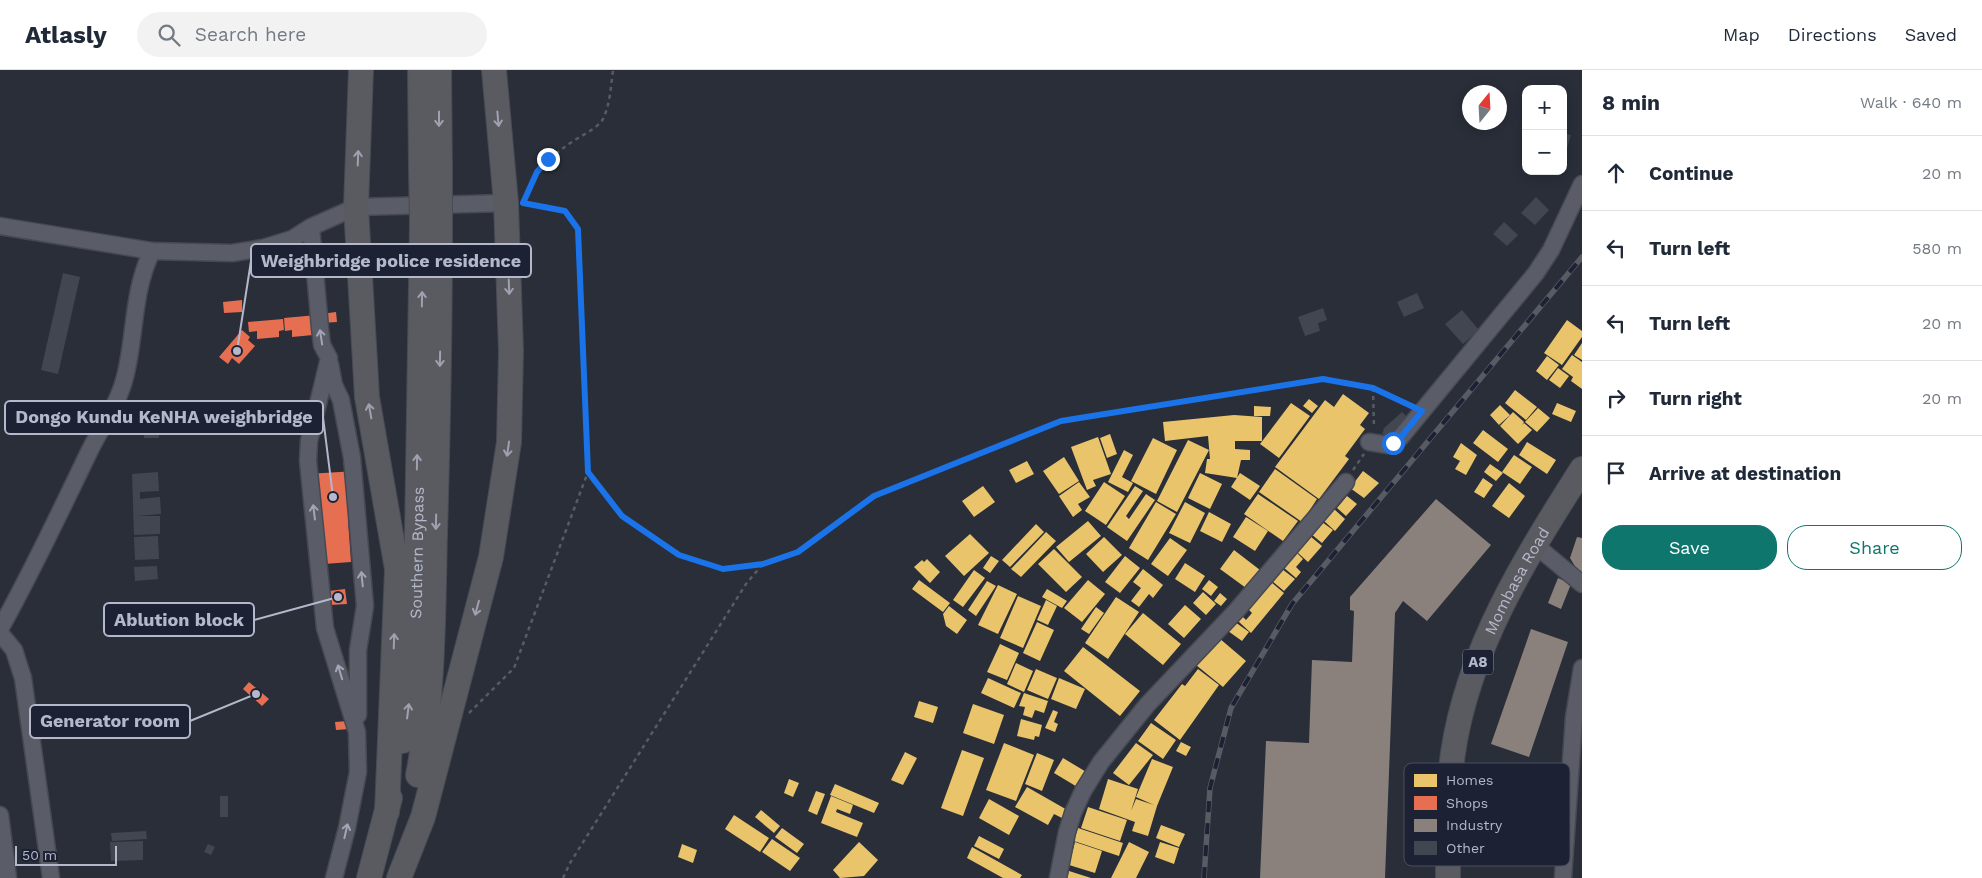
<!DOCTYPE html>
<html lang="en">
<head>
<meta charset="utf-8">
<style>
  :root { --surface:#fff; --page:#f2f2f3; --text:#1f2937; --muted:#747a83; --line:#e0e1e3; --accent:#0f766e }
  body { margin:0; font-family:"Work Sans",sans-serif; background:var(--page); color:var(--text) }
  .controls { position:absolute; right:15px; top:15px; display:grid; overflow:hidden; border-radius:10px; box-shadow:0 2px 12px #0003 }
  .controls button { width:45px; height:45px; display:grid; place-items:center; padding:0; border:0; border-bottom:1px solid var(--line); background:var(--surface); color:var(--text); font:25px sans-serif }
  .compass { position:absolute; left:1462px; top:15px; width:45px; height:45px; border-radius:50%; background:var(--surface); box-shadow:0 2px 12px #0003; rotate:18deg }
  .scale { position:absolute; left:15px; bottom:12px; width:102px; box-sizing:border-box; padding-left:5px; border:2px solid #b4b8ca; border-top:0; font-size:14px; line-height:18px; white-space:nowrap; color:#b4b8ca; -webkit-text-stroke:4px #1d2134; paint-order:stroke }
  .stop { position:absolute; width:15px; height:15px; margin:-11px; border:4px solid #1a73e8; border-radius:50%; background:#fff }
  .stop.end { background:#1a73e8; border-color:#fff; box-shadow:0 1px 5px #0008 }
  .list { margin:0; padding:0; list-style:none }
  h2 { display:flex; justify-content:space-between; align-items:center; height:65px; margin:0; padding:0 20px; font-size:21px }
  h2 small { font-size:16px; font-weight:400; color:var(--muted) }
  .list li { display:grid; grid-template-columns:32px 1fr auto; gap:15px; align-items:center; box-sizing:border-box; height:75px; padding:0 20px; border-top:1px solid var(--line) }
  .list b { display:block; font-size:19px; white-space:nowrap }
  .list em { font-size:16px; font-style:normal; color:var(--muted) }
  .actions { display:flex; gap:10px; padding:15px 20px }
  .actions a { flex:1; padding:11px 0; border:1px solid var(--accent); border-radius:20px; text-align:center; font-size:18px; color:var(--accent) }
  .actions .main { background:var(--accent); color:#fff }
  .icon { flex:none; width:28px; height:28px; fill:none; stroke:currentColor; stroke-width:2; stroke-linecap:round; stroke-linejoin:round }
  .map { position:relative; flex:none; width:1582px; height:808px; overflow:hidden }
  header { display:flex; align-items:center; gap:30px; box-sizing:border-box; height:70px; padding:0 25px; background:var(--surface); border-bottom:1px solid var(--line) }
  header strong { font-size:24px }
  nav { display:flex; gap:28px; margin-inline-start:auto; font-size:18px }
  .search { width:350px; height:45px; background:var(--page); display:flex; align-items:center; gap:12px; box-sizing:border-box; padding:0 18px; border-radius:28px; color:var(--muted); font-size:19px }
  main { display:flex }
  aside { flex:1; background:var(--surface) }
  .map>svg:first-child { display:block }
  .homes { fill:#e9c46a }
  .shops { fill:#e76f51 }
  .industry { fill:#8a817c }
  .building { fill:#424650 }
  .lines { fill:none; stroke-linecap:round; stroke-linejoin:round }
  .minor-casing { stroke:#464952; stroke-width:19 }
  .highway-casing { stroke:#464a55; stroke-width:26 }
  .path { stroke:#585b64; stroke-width:2.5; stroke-dasharray:4 4; stroke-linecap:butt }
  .minor { stroke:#5a5c67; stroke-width:16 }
  .highway { stroke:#5a5b60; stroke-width:24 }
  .rail-casing { stroke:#585b64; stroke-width:5.5 }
  .rail { stroke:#1d2134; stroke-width:4; stroke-dasharray:11; stroke-linecap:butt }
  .highway-bridge-casing { stroke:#464a55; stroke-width:26; stroke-linecap:butt }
  .highway-bridge { stroke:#5a5b60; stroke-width:24 }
  .oneway { stroke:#9ea1b0 }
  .oneway2 { stroke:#a2a6b6 }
  .route { stroke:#1a73e8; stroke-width:6 }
  .labels { text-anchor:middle; stroke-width:5; stroke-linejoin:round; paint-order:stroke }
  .shield { fill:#1d2134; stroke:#878b9d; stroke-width:1 }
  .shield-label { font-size:15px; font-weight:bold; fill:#b4b8ca }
  .street-label { font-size:16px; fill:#b4b8ca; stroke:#1d2134 }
  .key { fill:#1d2134; stroke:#4a4e61; stroke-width:1 }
  .key-label { font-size:14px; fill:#b4b8ca }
  .leader { fill:none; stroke:#b4b8ca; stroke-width:2 }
  .callout-dot { fill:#b4b8ca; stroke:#1d2134; stroke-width:2 }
  .callout { fill:#1d2134; stroke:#b4b8ca; stroke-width:2 }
  .callout-label { font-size:18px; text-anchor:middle; font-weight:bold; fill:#b4b8ca }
</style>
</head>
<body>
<header>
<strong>Atlasly</strong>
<div class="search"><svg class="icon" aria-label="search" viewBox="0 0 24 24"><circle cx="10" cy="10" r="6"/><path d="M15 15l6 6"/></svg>Search here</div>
<nav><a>Map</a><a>Directions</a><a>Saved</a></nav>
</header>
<main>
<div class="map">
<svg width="1582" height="808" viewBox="0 0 1582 808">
  <rect width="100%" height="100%" fill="#292e39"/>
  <path class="homes" d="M 1567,250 L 1582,261 L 1582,267 L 1562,295 L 1544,283 Z
    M 1582,273 L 1582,290 L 1574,285 Z
    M 1572,285 L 1582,292 L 1582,319 L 1571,311 L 1573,307 L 1562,299 Z
    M 1547,286 L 1559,295 L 1547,310 L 1536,301 Z
    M 1558,298 L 1569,306 L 1560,318 L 1549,310 Z
    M 1515,320 L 1537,337 L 1526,350 L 1505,333 Z
    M 1343,324 L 1369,343 L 1360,355 L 1365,359 L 1345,386 L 1349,389 L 1319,429 L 1275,397 L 1325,330 L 1334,337 Z
    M 1309,329 L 1318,336 L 1312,343 L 1303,336 Z
    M 1291,333 L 1310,346 L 1279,388 L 1260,374 Z
    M 1557,333 L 1576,341 L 1571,352 L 1552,344 Z
    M 1500,335 L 1510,345 L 1499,355 L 1490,345 Z
    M 1254,336 L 1271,337 L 1270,346 L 1254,346 Z
    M 1538,338 L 1550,348 L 1537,362 L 1525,352 Z
    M 1513,342 L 1524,352 L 1522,355 L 1524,353 L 1532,360 L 1518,374 L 1500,356 Z
    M 1234,345 L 1262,347 L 1262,371 L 1235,371 L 1235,379 L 1250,380 L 1250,390 L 1241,390 L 1237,408 L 1205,403 L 1207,389 L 1210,389 L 1208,366 L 1165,371 L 1163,352 Z
    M 1483,360 L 1508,379 L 1498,392 L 1473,373 Z
    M 1110,364 L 1117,384 L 1107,388 L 1100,368 Z
    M 1098,367 L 1111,404 L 1093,410 L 1096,416 L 1087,420 L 1071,377 Z
    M 1153,368 L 1177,380 L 1156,424 L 1131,411 Z
    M 1188,370 L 1209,380 L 1177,442 L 1157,431 Z
    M 1527,372 L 1556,390 L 1547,404 L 1519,385 Z
    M 1461,373 L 1477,385 L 1466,405 L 1455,399 L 1460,391 L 1453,387 Z
    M 1124,380 L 1133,385 L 1122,407 L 1133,413 L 1128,422 L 1108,412 Z
    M 1514,385 L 1532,397 L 1520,414 L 1502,402 Z
    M 1064,387 L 1079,411 L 1059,424 L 1043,401 Z
    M 1027,391 L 1034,404 L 1016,413 L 1009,400 Z
    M 1490,394 L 1503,403 L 1496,411 L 1484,402 Z
    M 1275,399 L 1317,429 L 1302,452 L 1259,422 Z
    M 1363,401 L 1379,413 L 1364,428 L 1350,418 Z
    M 1200,403 L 1222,414 L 1210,439 L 1188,428 Z
    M 1240,403 L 1260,416 L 1250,430 L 1231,417 Z
    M 1483,408 L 1493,415 L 1484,428 L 1474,422 Z
    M 1079,412 L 1090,427 L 1078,434 L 1082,440 L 1073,447 L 1059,426 Z
    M 1104,412 L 1125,426 L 1106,455 L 1085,441 Z
    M 1509,413 L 1525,426 L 1509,448 L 1492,436 Z
    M 983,416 L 995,432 L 974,447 L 962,431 Z
    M 1135,416 L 1143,421 L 1126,446 L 1129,449 L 1146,424 L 1155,430 L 1127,471 L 1107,457 Z
    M 1258,424 L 1298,451 L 1283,471 L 1244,444 Z
    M 1347,426 L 1357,434 L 1346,446 L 1337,438 Z
    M 1156,432 L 1176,444 L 1148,490 L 1129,478 Z
    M 1185,432 L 1205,443 L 1190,473 L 1169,463 Z
    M 1334,439 L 1345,449 L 1335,461 L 1324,451 Z
    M 1209,442 L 1231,454 L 1222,472 L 1200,461 Z
    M 1246,447 L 1268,461 L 1255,481 L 1233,467 Z
    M 1088,451 L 1101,466 L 1069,492 L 1056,477 Z
    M 1322,452 L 1333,460 L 1322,473 L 1311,464 Z
    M 1036,454 L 1044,462 L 1010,497 L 1002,490 Z
    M 1046,462 L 1056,471 L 1021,507 L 1011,499 Z
    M 970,464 L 989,483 L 964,506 L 945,486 Z
    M 1310,466 L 1322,476 L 1308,492 L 1297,482 Z
    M 1104,467 L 1122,485 L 1103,502 L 1086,484 Z
    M 1170,468 L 1187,480 L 1168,506 L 1151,494 Z
    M 1054,479 L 1082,507 L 1066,522 L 1038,494 Z
    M 1234,480 L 1260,500 L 1246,518 L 1220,499 Z
    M 1296,482 L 1303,489 L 1296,497 L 1301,502 L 1296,508 L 1283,497 Z
    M 991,486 L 999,491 L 990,503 L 983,498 Z
    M 1125,486 L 1140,498 L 1120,523 L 1105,512 Z
    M 927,489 L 940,502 L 930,513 L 914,497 L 922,490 L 924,492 Z
    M 1185,493 L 1205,506 L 1195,522 L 1175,509 Z
    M 1143,499 L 1163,515 L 1153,528 L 1149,524 L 1139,537 L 1131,531 L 1141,518 L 1133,512 Z
    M 1282,499 L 1295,509 L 1284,521 L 1272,511 Z
    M 974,500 L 985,508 L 963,537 L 953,530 Z
    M 919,510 L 950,533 L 943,542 L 912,519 Z
    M 1088,510 L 1105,524 L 1082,552 L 1064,538 Z
    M 1209,510 L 1218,517 L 1211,526 L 1202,519 Z
    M 987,511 L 996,516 L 976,546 L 968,540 Z
    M 1271,512 L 1284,523 L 1251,563 L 1238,551 L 1242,546 L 1246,550 L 1252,543 L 1248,539 Z
    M 998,515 L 1017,524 L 998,564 L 978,555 Z
    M 1047,519 L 1067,531 L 1062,538 L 1042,527 Z
    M 1203,522 L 1216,534 L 1206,545 L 1193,533 Z
    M 1220,523 L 1227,529 L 1221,536 L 1214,531 Z
    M 1018,526 L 1041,536 L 1023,578 L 1000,568 Z
    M 1116,527 L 1139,542 L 1108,589 L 1085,573 Z
    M 1046,530 L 1057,536 L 1048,555 L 1037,550 Z
    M 1185,535 L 1201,549 L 1184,568 L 1168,554 Z
    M 949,536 L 967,550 L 957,564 L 946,556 L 943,544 Z
    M 1096,537 L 1104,543 L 1089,564 L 1081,559 Z
    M 1143,543 L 1181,574 L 1163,595 L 1125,564 Z
    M 1037,552 L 1054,560 L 1040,591 L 1023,583 Z
    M 1235,552 L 1249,562 L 1242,571 L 1228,561 Z
    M 1219,568 L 1246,591 L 1223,617 L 1196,595 Z
    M 1000,574 L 1019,583 L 1007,610 L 987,602 Z
    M 1083,577 L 1140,621 L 1120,646 L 1064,601 Z
    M 1016,593 L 1033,601 L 1024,622 L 1007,614 Z
    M 1036,599 L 1057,608 L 1048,629 L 1027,620 Z
    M 1198,599 L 1219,615 L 1180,670 L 1154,650 L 1182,614 L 1185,616 Z
    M 988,608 L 1021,623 L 1014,638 L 981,623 Z
    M 1059,608 L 1085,619 L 1076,639 L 1051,629 Z
    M 1024,623 L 1048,631 L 1044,643 L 1035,640 L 1032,648 L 1023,645 L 1025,637 L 1019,636 Z
    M 919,631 L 938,637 L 933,653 L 914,647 Z
    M 973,634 L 1004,645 L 994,674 L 963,663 Z
    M 1053,640 L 1058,642 L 1054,652 L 1058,654 L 1055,662 L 1045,658 Z
    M 1021,649 L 1042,655 L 1039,667 L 1035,666 L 1034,670 L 1017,666 Z
    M 1151,653 L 1176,670 L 1163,689 L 1138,671 Z
    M 1181,672 L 1191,677 L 1186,686 L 1176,681 Z
    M 1004,673 L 1034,685 L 1016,731 L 986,720 Z
    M 1136,673 L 1153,685 L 1129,715 L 1113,703 Z
    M 962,680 L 984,688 L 963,746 L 941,738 Z
    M 905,682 L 917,688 L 903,715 L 891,710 Z
    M 1037,683 L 1054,690 L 1042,721 L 1025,714 Z
    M 1063,688 L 1088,703 L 1079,718 L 1054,703 Z
    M 1152,689 L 1173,697 L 1157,736 L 1148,766 L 1132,761 L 1135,752 L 1099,739 L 1108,709 L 1138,719 L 1131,741 L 1136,729 L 1154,735 L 1136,727 Z
    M 789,709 L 799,713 L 793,727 L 784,723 Z
    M 835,714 L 879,733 L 874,743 L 830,725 Z
    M 1027,717 L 1069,741 L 1064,749 L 1054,744 L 1048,755 L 1015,737 Z
    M 816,721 L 825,724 L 817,745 L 808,741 Z
    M 831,726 L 853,735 L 850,744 L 837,739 L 836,742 L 863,753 L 857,767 L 821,753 Z
    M 989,729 L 1019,746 L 1009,765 L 979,748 Z
    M 1088,737 L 1127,750 L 1120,771 L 1081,758 Z
    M 761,740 L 780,756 L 774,763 L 755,747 Z
    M 734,745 L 769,768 L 760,782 L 725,759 Z
    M 1161,755 L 1185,764 L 1179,777 L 1156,768 Z
    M 782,758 L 804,774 L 797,783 L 775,767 Z
    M 1078,758 L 1123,773 L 1119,786 L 1074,771 Z
    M 979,766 L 1004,779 L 999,789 L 974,776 Z
    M 772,769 L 800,788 L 790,801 L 762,782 Z
    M 859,772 L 878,790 L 864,806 L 840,808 L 833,800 Z
    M 1075,772 L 1102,781 L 1095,803 L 1069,795 Z
    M 1129,772 L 1149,782 L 1136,808 L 1111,808 Z
    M 1160,772 L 1179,778 L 1174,794 L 1155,787 Z
    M 682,774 L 697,780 L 693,793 L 678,787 Z
    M 972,777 L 1022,805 L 1020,808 L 1003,808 L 967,788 Z
    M 1069,801 L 1091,808 L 1067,808 Z"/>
  <path class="shops" d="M 242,230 L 242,242 L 224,243 L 223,232 Z
    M 336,242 L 337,252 L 322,253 L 321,244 Z
    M 317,245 L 313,265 L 292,267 L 292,260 L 285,261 L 284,248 Z
    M 283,249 L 284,260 L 279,261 L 279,267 L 257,269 L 257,261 L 249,262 L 248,252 Z
    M 242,260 L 250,267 L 248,270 L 255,276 L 239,294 L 232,288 L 228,294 L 219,287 Z
    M 356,401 L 360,449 L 348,450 L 351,492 L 324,494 L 307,404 Z
    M 345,519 L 347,534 L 330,535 L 329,521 Z
    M 249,612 L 269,629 L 262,636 L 243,619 Z
    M 348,651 L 349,659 L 336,660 L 335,652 Z"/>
  <path class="industry" d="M 1436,429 L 1491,475 L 1427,551 L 1403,531 L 1395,543 L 1385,808 L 1260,808 L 1266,671 L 1309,673 L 1312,590 L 1352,592 L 1354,541 L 1350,540 L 1350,527 Z
    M 1577,467 L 1582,468 L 1582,504 L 1579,503 L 1570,488 Z
    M 1558,508 L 1571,514 L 1561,539 L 1548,533 Z
    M 1531,559 L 1568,572 L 1529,687 L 1491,674 Z"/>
  <path class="building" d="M 1563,63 L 1571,65 L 1564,88 L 1563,88 Z
    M 1536,127 L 1549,140 L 1535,155 L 1521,143 Z
    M 1504,152 L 1518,165 L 1507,176 L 1493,164 Z
    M 63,203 L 80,207 L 58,304 L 41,300 Z
    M 1417,223 L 1424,238 L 1404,247 L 1397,232 Z
    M 1323,238 L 1327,250 L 1318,253 L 1320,261 L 1305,266 L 1298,247 Z
    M 1462,240 L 1479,260 L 1463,274 L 1445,254 Z
    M 145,342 L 159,342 L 159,368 L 144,368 Z
    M 1402,342 L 1411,351 L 1391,371 L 1382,363 L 1384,360 L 1383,359 Z
    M 158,402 L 159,421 L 140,422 L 140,429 L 160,427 L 161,444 L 137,446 L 160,446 L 160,464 L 134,465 L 132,404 Z
    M 158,466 L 159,489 L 135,490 L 134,467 Z
    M 157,496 L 158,509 L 135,511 L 134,497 Z
    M 220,726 L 228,726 L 228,747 L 220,747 Z
    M 146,761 L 147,769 L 112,771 L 111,763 Z
    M 143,771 L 143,790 L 111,791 L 110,772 Z
    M 208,774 L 215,777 L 211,785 L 204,782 Z"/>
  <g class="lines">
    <defs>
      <path id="minor" d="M 0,156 L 152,181 L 232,183 L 263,178 L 292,169 L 311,157 L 356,137 L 506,133
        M 311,157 L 320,258 L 322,275 L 329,288 L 309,371 L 308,391 L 325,558 L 357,662 L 358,702 L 347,758 L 334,808
        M 330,294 L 334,315 L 341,330 L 352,388 L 365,536 L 358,580 L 358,645
        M 1369,372 L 1388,375 L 1400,368 L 1536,203 L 1551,180 L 1582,114
        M 1535,475 L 1582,514
        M 0,559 C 32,502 60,442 89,382 C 101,357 118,335 125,307 C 136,264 132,222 152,181
        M 0,563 L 14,580 L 23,608 L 51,808
        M 0,745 L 8,808
        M 1058,808 L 1067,762 L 1073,743 L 1083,721 L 1101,692 L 1147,635 L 1237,540 L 1346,412
        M 1563,808 L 1574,647 L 1582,598"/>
      <g id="highway">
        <path d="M 361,0 L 356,137 L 367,327 L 397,499 L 387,742"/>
        <path d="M 420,0 L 421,98"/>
        <path d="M 439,0 L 440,100"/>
        <path id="s1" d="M 403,671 L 413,597 L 416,527 L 422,153"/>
        <path d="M 418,705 C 434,626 433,544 435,464 C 438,360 440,257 440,153"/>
        <path d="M 369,808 L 390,728"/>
        <path d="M 399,808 L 423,747 L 491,487 L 509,372 L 511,281 L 506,133 L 494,0"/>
        <path id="s2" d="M 1448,808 C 1448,766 1447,725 1453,683 C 1468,579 1526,487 1582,399"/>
      </g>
    </defs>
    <use href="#minor" class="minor-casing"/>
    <use href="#highway" class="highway-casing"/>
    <path class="path" d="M 524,129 C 536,102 547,88 572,72 C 582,65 597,59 603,49 C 610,35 611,15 613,0
      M 525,133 L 565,141 L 578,159 L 588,402 L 622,446 L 679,485 L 723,499 L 763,494 L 798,482 L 874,427 L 1061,351 L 1323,309 L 1373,318 L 1410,335
      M 1373,318 L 1374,358
      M 1353,400 L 1364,384
      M 469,643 L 514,598 L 588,402
      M 563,808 L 570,793 L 746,514 L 762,495"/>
    <use href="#minor" class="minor"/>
    <use href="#highway" class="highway"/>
    <defs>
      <path id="rail" d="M 1204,808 L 1210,718 L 1231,638 L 1292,534 L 1582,187"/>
    </defs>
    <use href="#rail" class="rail-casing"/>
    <use href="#rail" class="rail"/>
    <defs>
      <path id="highway-bridge" d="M 421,98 L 422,153
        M 440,100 L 440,153"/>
    </defs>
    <use href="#highway-bridge" class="highway-bridge-casing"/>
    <use href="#highway-bridge" class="highway-bridge"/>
  </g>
  <defs><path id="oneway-shaft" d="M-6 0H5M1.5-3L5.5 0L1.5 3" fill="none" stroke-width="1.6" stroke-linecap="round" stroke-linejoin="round" transform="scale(1.25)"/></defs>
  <g class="oneway">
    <use href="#oneway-shaft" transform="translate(439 49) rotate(90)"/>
    <use href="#oneway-shaft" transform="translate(498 49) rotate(85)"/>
    <use href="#oneway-shaft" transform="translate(358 88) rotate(-88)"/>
    <use href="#oneway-shaft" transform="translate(509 217) rotate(88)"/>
    <use href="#oneway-shaft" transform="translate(422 229) rotate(-89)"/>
    <use href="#oneway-shaft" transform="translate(440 289) rotate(91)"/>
    <use href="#oneway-shaft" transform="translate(370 341) rotate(-100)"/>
    <use href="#oneway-shaft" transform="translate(508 379) rotate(98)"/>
    <use href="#oneway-shaft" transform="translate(417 392) rotate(-89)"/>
    <use href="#oneway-shaft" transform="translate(436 452) rotate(91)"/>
    <use href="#oneway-shaft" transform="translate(477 538) rotate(105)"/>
    <use href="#oneway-shaft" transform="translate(394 571) rotate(-88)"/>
    <use href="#oneway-shaft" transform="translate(408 641) rotate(-83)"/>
  </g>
  <g class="oneway2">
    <use href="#oneway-shaft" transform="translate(321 267) rotate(-99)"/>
    <use href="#oneway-shaft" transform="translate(314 442) rotate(-97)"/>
    <use href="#oneway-shaft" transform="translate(362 509) rotate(-96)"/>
    <use href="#oneway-shaft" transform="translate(340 602) rotate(-107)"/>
    <use href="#oneway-shaft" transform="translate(346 761) rotate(-77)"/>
  </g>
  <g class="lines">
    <path class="route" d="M 548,89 L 537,102 L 523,133 L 565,141 L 578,159 L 588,402 L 622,446 L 679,485 L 723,499 L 763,494 L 798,482 L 874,426 L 1061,351 L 1323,309 L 1373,318 L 1422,341 L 1400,368 L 1393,373"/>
  </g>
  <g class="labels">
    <rect class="shield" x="1463" y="579.5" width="30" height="25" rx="4"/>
    <g class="shield-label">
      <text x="1478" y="597">A8</text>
    </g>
    <g class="street-label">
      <text dy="6" stroke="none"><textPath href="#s1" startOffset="189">Southern Bypass</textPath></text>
      <text dy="6" stroke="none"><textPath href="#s2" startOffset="310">Mombasa Road</textPath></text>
    </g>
  </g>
  <rect x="1404" y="693" width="166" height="103" rx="8" class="key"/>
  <rect x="1414" y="704" width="23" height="13" fill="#e9c46a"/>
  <rect x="1414" y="726" width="23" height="14" fill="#e76f51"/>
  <rect x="1414" y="749" width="23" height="13" fill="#8a817c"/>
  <rect x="1414" y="771" width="23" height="14" fill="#424650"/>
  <g class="key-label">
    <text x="1446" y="715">Homes</text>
    <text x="1446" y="738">Shops</text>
    <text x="1446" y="760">Industry</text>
    <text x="1446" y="783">Other</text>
  </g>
  <path class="leader" d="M237 281L251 191M333 427L323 347M338 527L254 550M256 624L190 651"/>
  <g class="callout-dot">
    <circle cx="237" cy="281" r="5"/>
    <circle cx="333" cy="427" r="5"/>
    <circle cx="338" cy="527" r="5"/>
    <circle cx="256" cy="624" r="5"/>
  </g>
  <g class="callout">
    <rect x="251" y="174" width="280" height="33" rx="5"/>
    <rect x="5" y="331" width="318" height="33" rx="5"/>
    <rect x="104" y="533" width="150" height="33" rx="5"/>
    <rect x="30" y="635" width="160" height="33" rx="5"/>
  </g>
  <g class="callout-label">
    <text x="391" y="197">Weighbridge police residence</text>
    <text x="164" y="353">Dongo Kundu KeNHA weighbridge</text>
    <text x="179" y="556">Ablution block</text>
    <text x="110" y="657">Generator room</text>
  </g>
</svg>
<div class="controls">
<button>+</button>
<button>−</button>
</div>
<svg class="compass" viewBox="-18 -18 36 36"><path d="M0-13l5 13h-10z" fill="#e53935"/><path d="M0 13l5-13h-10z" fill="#747a83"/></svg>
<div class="scale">50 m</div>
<div class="stop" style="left:1393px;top:373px"></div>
<div class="stop end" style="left:548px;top:89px"></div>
</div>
<aside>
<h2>8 min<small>Walk · 640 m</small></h2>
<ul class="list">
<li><svg class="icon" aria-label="ahead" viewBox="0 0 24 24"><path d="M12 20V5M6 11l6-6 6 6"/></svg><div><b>Continue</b></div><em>20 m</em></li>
<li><svg class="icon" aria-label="left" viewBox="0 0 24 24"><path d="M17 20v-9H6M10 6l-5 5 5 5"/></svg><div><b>Turn left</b></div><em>580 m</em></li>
<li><svg class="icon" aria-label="left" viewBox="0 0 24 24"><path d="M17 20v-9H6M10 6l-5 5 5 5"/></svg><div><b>Turn left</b></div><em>20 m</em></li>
<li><svg class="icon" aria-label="right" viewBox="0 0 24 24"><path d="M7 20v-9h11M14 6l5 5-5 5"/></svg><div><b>Turn right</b></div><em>20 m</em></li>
<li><svg class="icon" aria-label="arrive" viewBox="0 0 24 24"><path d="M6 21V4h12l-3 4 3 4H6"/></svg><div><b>Arrive at destination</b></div></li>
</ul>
<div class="actions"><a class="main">Save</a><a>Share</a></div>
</aside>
</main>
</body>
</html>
